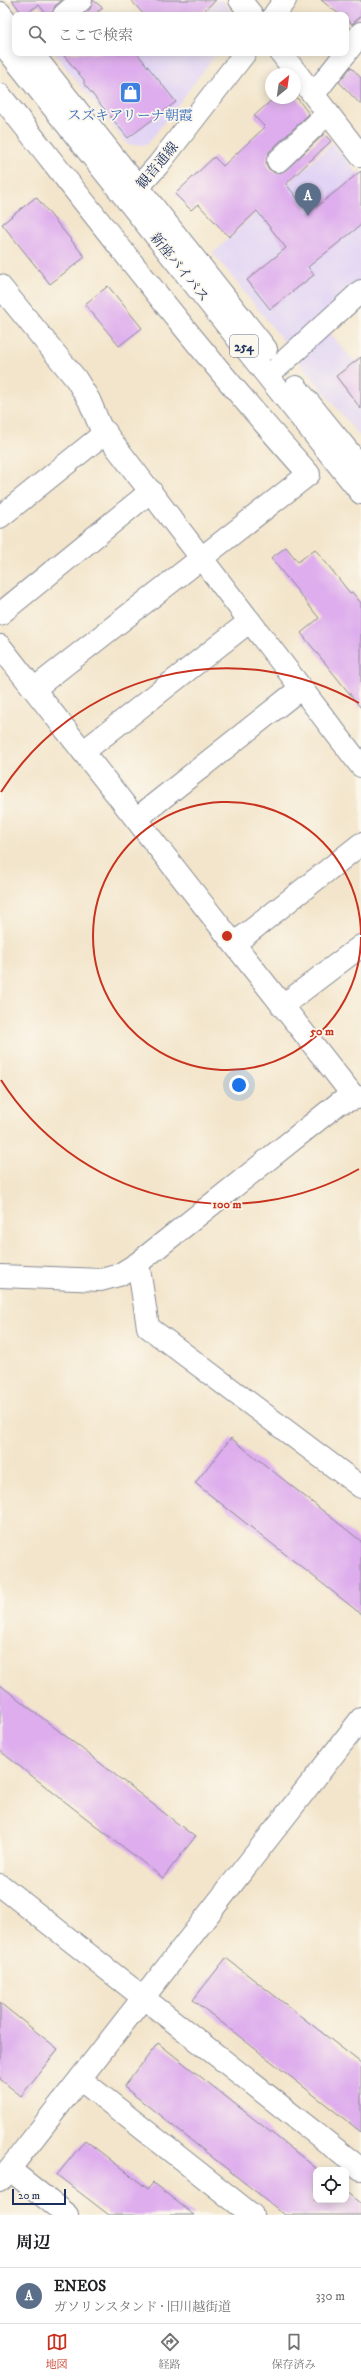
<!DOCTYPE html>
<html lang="ja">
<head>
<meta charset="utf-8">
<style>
  :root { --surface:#fff; --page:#f2f2f2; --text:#202124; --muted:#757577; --line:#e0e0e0; --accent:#c8321e }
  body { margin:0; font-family:"IM FELL DW Pica","Noto Serif JP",serif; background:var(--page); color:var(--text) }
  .controls { position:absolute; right:12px; bottom:12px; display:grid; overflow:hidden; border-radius:8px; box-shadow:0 2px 10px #0003 }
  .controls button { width:36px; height:36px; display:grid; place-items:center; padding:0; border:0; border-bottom:1px solid var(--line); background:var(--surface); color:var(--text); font:20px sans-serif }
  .compass { position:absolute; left:265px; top:68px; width:36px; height:36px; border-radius:50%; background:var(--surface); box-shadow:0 2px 10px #0003; rotate:29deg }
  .scale { position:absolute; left:12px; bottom:10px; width:54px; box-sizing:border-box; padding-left:4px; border:2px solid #1b2f5e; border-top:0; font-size:11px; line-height:14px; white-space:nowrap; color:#1b2f5e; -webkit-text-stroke:3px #fbf7ec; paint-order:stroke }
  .you { position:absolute; left:239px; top:1085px; width:14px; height:14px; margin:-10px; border:3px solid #fff; border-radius:50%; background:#1a73e8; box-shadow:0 0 0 6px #1a73e833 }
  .badge { display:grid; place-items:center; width:26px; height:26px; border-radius:50%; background:var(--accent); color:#fff; font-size:13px; font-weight:700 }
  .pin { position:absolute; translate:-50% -33px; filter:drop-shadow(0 1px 2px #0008) }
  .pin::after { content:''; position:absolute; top:21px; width:14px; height:12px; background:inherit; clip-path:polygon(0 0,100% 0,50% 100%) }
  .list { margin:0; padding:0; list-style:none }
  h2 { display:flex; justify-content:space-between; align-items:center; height:52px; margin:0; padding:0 16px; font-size:17px }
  h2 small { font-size:13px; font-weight:400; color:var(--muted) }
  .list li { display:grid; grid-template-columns:26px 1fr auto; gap:12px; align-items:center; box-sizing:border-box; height:56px; padding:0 16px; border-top:1px solid var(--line) }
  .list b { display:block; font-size:15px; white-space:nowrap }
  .list p { margin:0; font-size:13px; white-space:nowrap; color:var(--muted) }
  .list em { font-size:13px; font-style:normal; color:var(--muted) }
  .icon { flex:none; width:22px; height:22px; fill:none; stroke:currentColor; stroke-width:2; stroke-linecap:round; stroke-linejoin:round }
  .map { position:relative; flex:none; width:361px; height:2215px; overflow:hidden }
  .search { position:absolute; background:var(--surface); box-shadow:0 2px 10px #0003; left:12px; right:12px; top:12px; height:44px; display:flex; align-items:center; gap:10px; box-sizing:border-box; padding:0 14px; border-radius:8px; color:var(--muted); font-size:15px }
  .sheet { height:108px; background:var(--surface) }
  nav { display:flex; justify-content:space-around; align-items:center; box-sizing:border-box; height:56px; border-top:1px solid var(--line); background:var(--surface); font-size:11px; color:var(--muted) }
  nav a { display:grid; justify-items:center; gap:2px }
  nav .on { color:var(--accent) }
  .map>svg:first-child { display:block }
  .built { fill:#e1d4f4 }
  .building { fill:#deaded }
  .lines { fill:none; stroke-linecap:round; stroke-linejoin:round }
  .minor-casing { stroke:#878a94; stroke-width:24 }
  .major-casing { stroke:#878a94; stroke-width:24 }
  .highway-casing { stroke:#878a94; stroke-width:24 }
  .minor { stroke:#fff; stroke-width:22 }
  .major { stroke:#fff; stroke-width:22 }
  .highway { stroke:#fff; stroke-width:22 }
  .ring { fill:none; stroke:#c8321e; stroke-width:2 }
  .labels { text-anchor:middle; stroke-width:3.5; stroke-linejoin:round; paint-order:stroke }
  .shield { fill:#fbf7ec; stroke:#5e6b89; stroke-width:1 }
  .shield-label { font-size:13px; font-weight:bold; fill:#1b2f5e }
  .shop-label { font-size:14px; fill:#366cbe; stroke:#fbf7ec }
  .street-label { font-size:14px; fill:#1b2f5e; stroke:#fbf7ec }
  .centre { fill:#c8321e; stroke:#fbf7ec; stroke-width:2 }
  .ring-label { font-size:12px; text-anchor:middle; font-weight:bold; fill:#c8321e; stroke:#fbf7ec; stroke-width:3.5; stroke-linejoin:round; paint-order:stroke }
</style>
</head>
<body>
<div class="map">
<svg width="361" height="2215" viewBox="0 0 361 2215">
  <rect width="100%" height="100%" fill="#fbf7ec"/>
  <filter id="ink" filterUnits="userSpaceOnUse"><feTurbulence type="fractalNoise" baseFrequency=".025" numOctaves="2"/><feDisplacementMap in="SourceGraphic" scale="8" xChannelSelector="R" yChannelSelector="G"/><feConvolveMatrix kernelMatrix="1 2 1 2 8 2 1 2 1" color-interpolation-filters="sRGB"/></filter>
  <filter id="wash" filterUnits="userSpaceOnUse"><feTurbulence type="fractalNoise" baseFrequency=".012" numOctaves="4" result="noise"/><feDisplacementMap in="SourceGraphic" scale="16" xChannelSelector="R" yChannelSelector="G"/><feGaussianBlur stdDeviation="0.9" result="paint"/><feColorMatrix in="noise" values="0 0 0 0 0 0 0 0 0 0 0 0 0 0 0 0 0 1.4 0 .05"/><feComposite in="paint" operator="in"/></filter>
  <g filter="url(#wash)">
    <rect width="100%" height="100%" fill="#f3e5cb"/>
    <path class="built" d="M 219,0 L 222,0 L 233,15 L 202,15 Z
      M 54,53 L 217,53 L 147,145 L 128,145 Z
      M 333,143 L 361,178 L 361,282 L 289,348 L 213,253 Z
      M 327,330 L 361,369 L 361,438 L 298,360 Z"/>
    <g id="blocks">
      <path class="building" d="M 12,0 L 62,0 L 55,6 L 52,15 L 47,15 L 39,5 L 23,15 Z
        M 93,0 L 103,8 L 93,15 L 83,15 L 90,9 Z
        M 131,0 L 216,0 L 199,15 L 144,15 Z
        M 321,0 L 361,0 L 361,16 L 352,24 L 346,19 L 346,15 L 340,15 Z
        M 62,53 L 137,53 L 176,102 L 128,138 L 84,84 L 84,80 Z
        M 351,67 L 361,78 L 361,105 L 339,82 Z
        M 274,98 L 297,98 L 309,114 L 269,152 L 266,164 L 269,169 L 275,173 L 286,170 L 324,134 L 331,141 L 286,184 L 309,213 L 361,171 L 361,225 L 308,267 L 314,275 L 270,309 L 247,280 L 286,248 L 257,211 L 229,237 L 198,204 L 191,210 L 175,194 L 214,157 L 223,166 L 265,127 L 254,116 Z
        M 36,197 L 85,257 L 50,284 L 2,224 Z
        M 108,286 L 142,328 L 119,346 L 85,304 Z
        M 361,357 L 361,409 L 336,376 Z
        M 286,547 L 298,562 L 315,549 L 350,593 L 352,592 L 361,603 L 361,708 L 301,633 L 319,618 L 271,558 Z
        M 231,1438 L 361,1541 L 361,1614 L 195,1483 Z
        M 0,1685 L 195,1837 L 163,1878 L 0,1751 Z
        M 226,1958 L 361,2063 L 361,2132 L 193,2000 Z
        M 0,2003 L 58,2049 L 21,2096 L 0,2079 Z
        M 158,2043 L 316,2168 L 316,2200 L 346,2200 L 346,2191 L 361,2203 L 361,2215 L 285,2215 L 124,2087 Z
        M 85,2140 L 148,2189 L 153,2183 L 194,2215 L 109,2215 L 57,2175 Z"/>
    </g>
  </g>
  <g filter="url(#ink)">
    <use href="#blocks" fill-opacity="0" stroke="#878a94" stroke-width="1"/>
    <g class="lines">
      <defs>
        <path id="minor" d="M 64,15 L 81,0
          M 274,15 L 285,0
          M 346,53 L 361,33
          M 314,94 L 346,53
          M 0,95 C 101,223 200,353 309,474 L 34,689
          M 278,161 L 328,113
          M 127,200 L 158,165 L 245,53
          M 0,286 L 76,379 L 89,400 L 100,426 L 361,766
          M 279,366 L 361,291
          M 0,517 L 106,432
          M 0,614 L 151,491
          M 0,646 L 355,1098
          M 83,752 L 250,621
          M 136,819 L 301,688
          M 234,944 L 361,844
          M 282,1006 L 361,946
          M 138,1263 L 148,1327 L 361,1487
          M 0,1276 L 101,1280 L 119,1275 L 138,1263 L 339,1103 L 361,1097
          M 0,1885 L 361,2169
          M 80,2079 L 252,2215
          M 9,2169 L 67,2215
          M 0,2181 L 361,1719"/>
        <path id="major" d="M 240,0 L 252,15
          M 281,53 L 361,156"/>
        <path id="highway" d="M 0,13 L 15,32
          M 0,41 L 361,493
          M 32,53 L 266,349
          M 296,387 L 361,467"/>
      </defs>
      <use href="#minor" class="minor-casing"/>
      <use href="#major" class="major-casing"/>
      <use href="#highway" class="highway-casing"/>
      <use href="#minor" class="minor"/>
      <use href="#major" class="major"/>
      <use href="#highway" class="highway"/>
    </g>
  </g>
  <g class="ring">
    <path d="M361 937A134 134 0 1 1 361 935"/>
    <path d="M359 1169A268 268 0 0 1 1 1080M1 792A268 268 0 0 1 359 703"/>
  </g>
  <defs>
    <symbol id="shop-square" viewBox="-11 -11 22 22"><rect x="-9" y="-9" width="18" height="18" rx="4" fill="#3f7fe0" stroke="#fbf7ec"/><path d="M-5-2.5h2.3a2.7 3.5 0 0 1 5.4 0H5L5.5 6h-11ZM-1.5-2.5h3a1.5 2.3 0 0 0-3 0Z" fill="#fff"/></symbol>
  </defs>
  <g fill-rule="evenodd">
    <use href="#shop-square" x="118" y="80" width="25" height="25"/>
  </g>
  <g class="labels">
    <rect class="shield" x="230" y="335" width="28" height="22" rx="3"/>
    <g class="shield-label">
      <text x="244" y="351">254</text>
    </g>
    <g class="shop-label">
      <text x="130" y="120">スズキアリーナ朝霞</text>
    </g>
    <g class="street-label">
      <text transform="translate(157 165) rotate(-50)" y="5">観音通線</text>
      <text transform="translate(180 267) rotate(51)" y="5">新座バイパス</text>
    </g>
  </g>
  <circle cx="227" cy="936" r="6" class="centre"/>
  <g class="ring-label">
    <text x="322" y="1035">50 m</text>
    <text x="227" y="1208">100 m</text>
  </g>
</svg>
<div class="controls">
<button><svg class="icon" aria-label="locate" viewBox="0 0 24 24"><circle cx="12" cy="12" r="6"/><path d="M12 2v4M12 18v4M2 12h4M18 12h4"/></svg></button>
</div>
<svg class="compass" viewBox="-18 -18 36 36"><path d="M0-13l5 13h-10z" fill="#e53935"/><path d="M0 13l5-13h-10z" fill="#757577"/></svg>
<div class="scale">20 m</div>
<div class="you"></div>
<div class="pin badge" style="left:308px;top:216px;background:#5c6f8a">A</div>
<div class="search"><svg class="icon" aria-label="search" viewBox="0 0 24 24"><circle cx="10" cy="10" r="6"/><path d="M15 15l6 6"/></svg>ここで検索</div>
</div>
<section class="sheet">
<h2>周辺<small></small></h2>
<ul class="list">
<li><span class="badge" style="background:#5c6f8a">A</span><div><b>ENEOS</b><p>ガソリンスタンド · 旧川越街道</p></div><em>330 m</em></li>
</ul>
</section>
<nav>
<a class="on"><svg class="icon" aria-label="map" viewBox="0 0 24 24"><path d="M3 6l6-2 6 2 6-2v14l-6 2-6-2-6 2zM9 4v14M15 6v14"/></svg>地図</a>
<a><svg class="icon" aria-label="directions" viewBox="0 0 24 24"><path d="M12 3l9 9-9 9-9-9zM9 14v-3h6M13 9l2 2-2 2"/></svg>経路</a>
<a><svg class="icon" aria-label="saved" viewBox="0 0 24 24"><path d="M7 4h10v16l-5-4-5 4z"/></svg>保存済み</a>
</nav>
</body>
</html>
